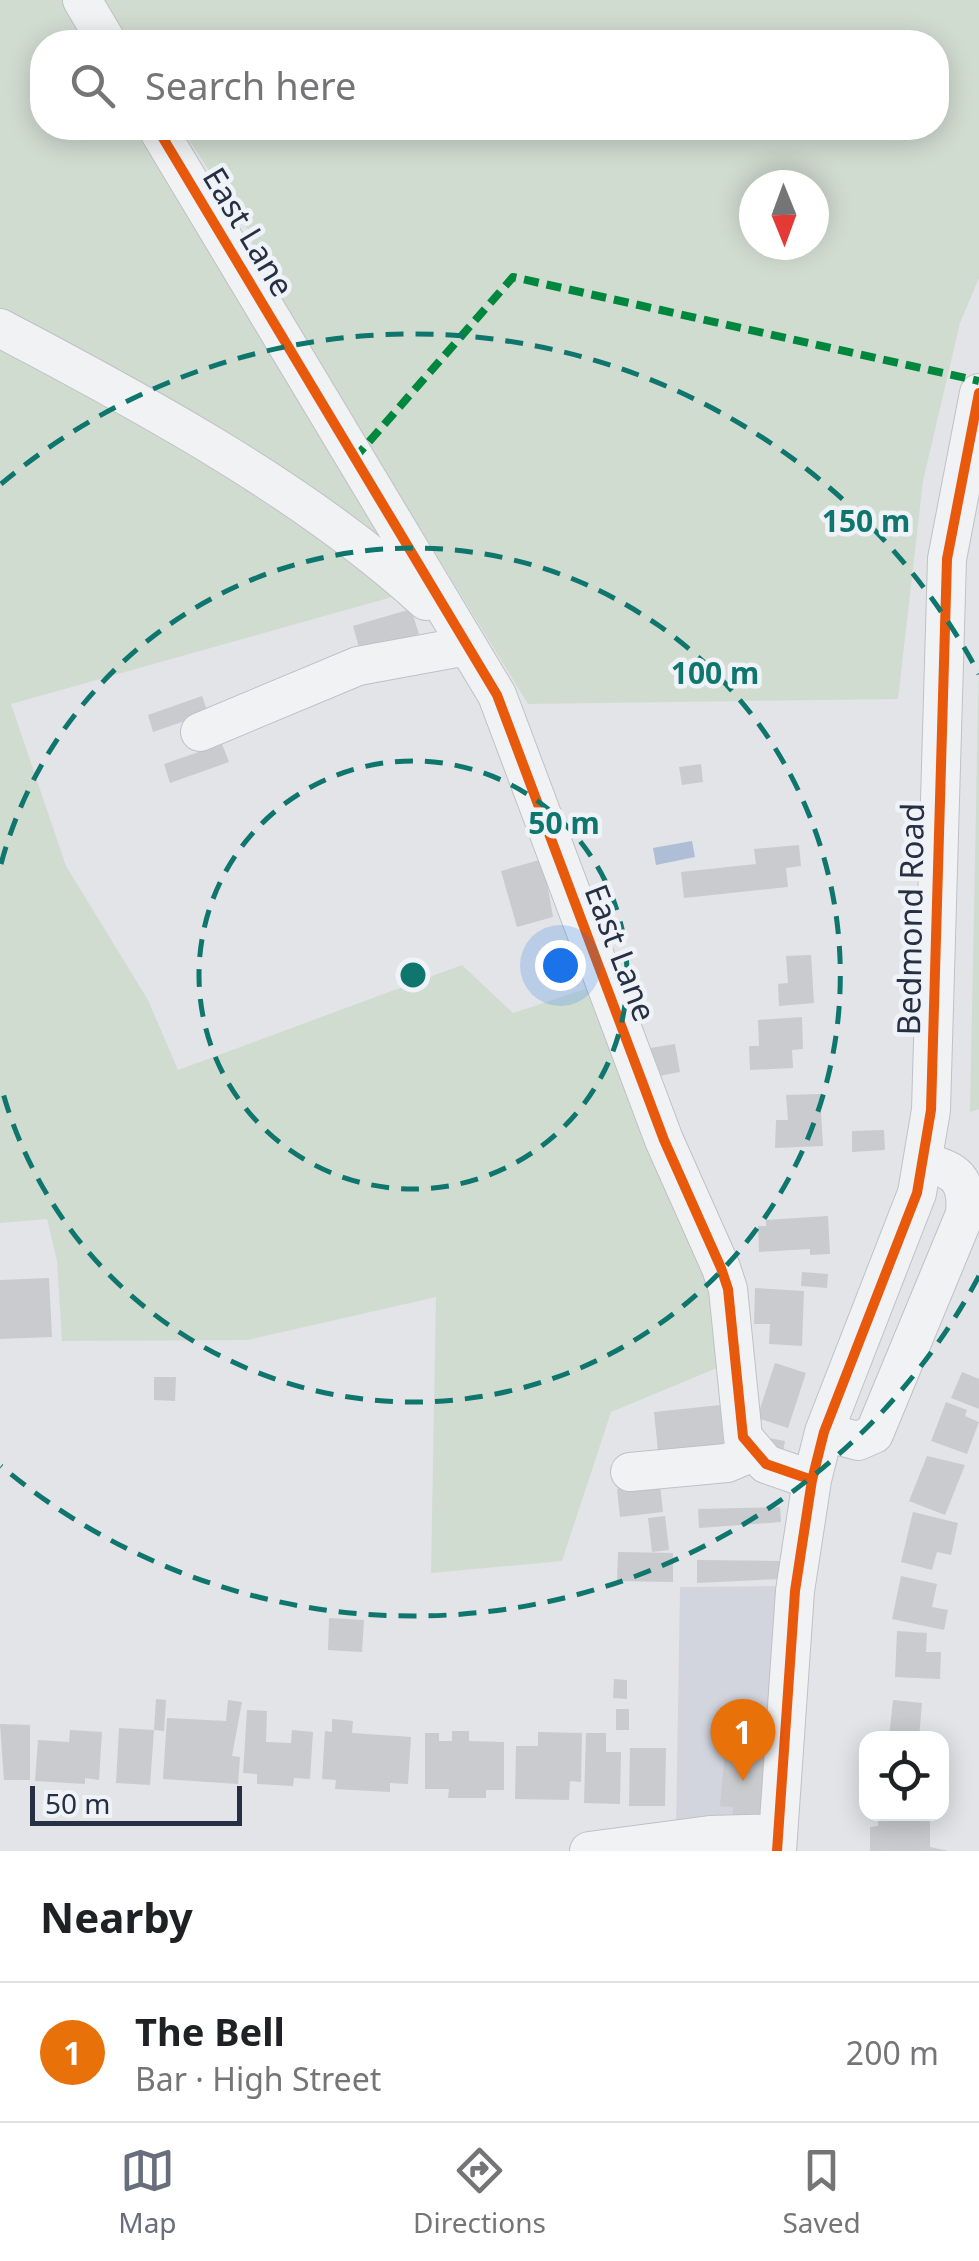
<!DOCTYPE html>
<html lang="en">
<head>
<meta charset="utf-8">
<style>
  :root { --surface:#fff; --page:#f2f2f2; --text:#202124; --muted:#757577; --line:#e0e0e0; --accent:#686e7c }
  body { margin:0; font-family:"Noto Sans",sans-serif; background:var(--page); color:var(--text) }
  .controls { position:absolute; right:30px; bottom:30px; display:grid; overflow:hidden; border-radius:20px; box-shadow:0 5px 25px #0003 }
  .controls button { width:90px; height:90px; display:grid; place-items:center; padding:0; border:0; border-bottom:2px solid var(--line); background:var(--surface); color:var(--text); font:50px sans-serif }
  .compass { position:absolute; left:739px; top:170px; width:90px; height:90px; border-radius:50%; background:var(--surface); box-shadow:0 5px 25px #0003; rotate:179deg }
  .scale { position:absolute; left:30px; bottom:25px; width:212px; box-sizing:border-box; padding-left:10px; border:5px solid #262f43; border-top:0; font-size:28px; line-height:35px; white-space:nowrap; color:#262f43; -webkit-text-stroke:8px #eff2f7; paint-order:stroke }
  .you { position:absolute; left:560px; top:965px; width:35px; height:35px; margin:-25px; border:8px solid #fff; border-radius:50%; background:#1a73e8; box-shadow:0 0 0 15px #1a73e833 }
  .badge { display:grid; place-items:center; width:65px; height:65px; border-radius:50%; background:var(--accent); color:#fff; font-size:32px; font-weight:700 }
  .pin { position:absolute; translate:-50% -82px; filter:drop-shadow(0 2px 5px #0008) }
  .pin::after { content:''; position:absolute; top:52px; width:35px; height:30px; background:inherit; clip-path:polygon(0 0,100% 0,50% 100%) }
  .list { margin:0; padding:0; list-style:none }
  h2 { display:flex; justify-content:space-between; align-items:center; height:130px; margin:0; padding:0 40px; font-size:42px }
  h2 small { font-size:32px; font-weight:400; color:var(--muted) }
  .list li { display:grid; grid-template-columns:65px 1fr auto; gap:30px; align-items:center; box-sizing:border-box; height:140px; padding:0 40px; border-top:2px solid var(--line) }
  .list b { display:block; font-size:38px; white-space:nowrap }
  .list p { margin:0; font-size:32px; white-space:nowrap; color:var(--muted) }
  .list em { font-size:32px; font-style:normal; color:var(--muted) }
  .icon { flex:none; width:55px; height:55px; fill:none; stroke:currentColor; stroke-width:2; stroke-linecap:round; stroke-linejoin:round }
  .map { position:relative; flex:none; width:979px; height:1851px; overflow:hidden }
  .search { position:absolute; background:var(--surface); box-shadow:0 5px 25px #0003; left:30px; right:30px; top:30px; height:110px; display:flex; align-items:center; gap:25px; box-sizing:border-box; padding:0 35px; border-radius:40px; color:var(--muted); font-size:38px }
  .sheet { height:270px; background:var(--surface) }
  nav { display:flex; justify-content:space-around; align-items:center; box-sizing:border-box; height:140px; border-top:2px solid var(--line); background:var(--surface); font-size:28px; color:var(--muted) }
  nav a { display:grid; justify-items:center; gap:5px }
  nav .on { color:var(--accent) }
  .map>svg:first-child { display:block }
  .built { fill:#d2d5dd }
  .green { fill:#d1dcd1; fill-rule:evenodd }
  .water { fill:#adbed6 }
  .building { fill:#c9cbcf }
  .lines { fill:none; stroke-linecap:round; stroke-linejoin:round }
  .minor-casing { stroke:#bfc1c5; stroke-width:40 }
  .minor { stroke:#f1f2f4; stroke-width:38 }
  .quiet { stroke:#00873e; stroke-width:8; stroke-dasharray:15 8; stroke-linecap:butt }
  .cycleway-casing { stroke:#eff2f7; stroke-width:16 }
  .cycleway { stroke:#e8590c; stroke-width:10 }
  .ring { fill:none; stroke:#0f766e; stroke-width:5; stroke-dasharray:18 12 }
  .labels { text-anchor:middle; stroke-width:9; stroke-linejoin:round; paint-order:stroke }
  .street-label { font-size:32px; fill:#262f43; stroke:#eff2f7 }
  .centre { fill:#0f766e; stroke:#eff2f7; stroke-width:5 }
  .ring-label { font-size:30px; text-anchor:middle; font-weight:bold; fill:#0f766e; stroke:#eff2f7; stroke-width:9; stroke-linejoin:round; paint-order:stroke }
</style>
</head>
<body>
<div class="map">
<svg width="979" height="1851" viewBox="0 0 979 1851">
  <rect width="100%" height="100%" fill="#e2e4e7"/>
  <path class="built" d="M 783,1586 L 764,1831 L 676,1830 L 680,1587 Z"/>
  <path class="green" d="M 0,0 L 65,0 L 92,42 L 42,42 L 42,128 L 147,128 L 424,588 L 11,704 L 66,866 L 148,1000 L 178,1070 L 462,965 L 513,1013 L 598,985 C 644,1108 704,1234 724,1365 L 611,1412 L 562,1561 L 431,1573 L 436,1297 L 247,1340 L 62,1341 L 57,1261 L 47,1219 L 0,1223 Z
    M 99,0 L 979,0 L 979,278 L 960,323 L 923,481 L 898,699 L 528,704 L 256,262 L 249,231 L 181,128 L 936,128 L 936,42 L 125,42 ZM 754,185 L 814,185 L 814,245 L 754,245 Z
    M 979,658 L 979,1109 L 970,1112 Z"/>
  <path class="water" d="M 692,841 L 695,857 L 656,865 L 653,848 Z"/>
  <path class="building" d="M 411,609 L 419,634 L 360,651 L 353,626 Z
    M 202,696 L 208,713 L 153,732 L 148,715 Z
    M 222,744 L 229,762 L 170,783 L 164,764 Z
    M 701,764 L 703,782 L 682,785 L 679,767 Z
    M 799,845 L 801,866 L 786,868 L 788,887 L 684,898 L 681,872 L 756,864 L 754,849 Z
    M 543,859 L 553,917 L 517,927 L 501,871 Z
    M 811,955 L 814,1003 L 779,1006 L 778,984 L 788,983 L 786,956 Z
    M 802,1017 L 803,1049 L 792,1050 L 793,1068 L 750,1070 L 749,1046 L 759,1046 L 758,1020 Z
    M 675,1044 L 680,1072 L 654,1077 L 650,1048 Z
    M 820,1094 L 823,1146 L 775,1148 L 776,1120 L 788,1120 L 786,1095 Z
    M 884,1130 L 885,1150 L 852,1152 L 852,1131 Z
    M 828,1216 L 830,1254 L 810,1255 L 810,1249 L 759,1252 L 758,1226 L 766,1226 L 766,1220 Z
    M 802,1272 L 828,1274 L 827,1288 L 801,1286 Z
    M 49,1278 L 52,1337 L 0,1339 L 0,1280 Z
    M 755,1288 L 804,1291 L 802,1346 L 769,1344 L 770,1324 L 754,1324 Z
    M 775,1363 L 806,1373 L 788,1428 L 757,1418 Z
    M 962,1372 L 979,1379 L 979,1409 L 951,1398 Z
    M 154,1377 L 176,1377 L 175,1401 L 154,1400 Z
    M 946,1402 L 967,1410 L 965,1416 L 979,1422 L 967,1454 L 931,1441 Z
    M 720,1405 L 725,1455 L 658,1451 L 654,1412 Z
    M 769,1438 L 785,1441 L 782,1457 L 766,1454 Z
    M 927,1456 L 965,1465 L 945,1515 L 909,1501 Z
    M 660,1484 L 663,1512 L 620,1517 L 617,1489 Z
    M 780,1507 L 781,1522 L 699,1528 L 698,1509 Z
    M 913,1512 L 958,1523 L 951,1555 L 937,1552 L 932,1570 L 901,1562 Z
    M 665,1516 L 669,1550 L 652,1552 L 648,1518 Z
    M 618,1552 L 673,1553 L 673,1582 L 617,1581 Z
    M 697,1560 L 780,1561 L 780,1579 L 697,1583 Z
    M 901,1576 L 937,1584 L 932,1607 L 948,1610 L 944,1630 L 892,1619 Z
    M 329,1618 L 364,1620 L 362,1652 L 328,1650 Z
    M 897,1631 L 927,1633 L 926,1652 L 941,1652 L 940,1679 L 895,1677 Z
    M 614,1679 L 627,1680 L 627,1699 L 613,1698 Z
    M 156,1699 L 166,1700 L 164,1731 L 154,1730 Z
    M 228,1700 L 242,1702 L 232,1756 L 240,1757 L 238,1784 L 163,1779 L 167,1718 L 226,1721 Z
    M 893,1700 L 922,1703 L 919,1738 L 889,1738 Z
    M 616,1709 L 629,1709 L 629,1730 L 616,1730 Z
    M 247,1710 L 267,1711 L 266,1742 L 291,1743 L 292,1730 L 313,1732 L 310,1779 L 294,1778 L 293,1786 L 257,1784 L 257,1774 L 243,1773 Z
    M 332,1719 L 353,1721 L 352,1733 L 411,1737 L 408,1784 L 390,1783 L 390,1792 L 335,1789 L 336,1780 L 322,1779 L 325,1731 L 332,1732 Z
    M 0,1724 L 30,1725 L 30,1780 L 4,1780 Z
    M 119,1728 L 154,1730 L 150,1785 L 116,1783 Z
    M 70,1730 L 102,1732 L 99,1780 L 85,1778 L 85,1784 L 35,1781 L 38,1740 L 69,1742 Z
    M 452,1731 L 469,1731 L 469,1741 L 504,1742 L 504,1790 L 486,1790 L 486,1798 L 448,1798 L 449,1789 L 425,1789 L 425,1733 L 439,1733 L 439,1741 L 452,1741 Z
    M 538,1732 L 582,1733 L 581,1782 L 570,1781 L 569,1800 L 515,1799 L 516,1746 L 538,1746 Z
    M 586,1733 L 606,1733 L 606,1752 L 621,1752 L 620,1804 L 584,1803 Z
    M 630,1748 L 666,1748 L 665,1806 L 629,1806 Z
    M 725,1752 L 766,1755 L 761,1825 L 732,1823 L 733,1807 L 720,1806 Z
    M 878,1814 L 930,1814 L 930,1847 L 948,1851 L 870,1851 L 870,1827 L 878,1826 Z"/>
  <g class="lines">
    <defs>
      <path id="minor" d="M 82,0 L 107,42
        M 157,128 L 497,695 L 664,1140 L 721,1268 L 728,1289 L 743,1437 L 766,1464 L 812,1480
        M 0,328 C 143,403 307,492 426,601
        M 200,732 L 358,666 L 467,646
        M 824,1432 L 858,1441 L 874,1434 L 965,1214 C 968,1180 956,1168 923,1163
        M 630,1472 L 727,1463 L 753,1452
        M 589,1851 L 710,1835 L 778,1833
        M 777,1851 L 795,1591 L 812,1480 L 824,1432 L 917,1193 L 931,1110 L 947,559 L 979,393"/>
    </defs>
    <use href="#minor" class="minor-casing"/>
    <use href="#minor" class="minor"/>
    <path class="quiet" d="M 354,459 L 513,277 L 979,381"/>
    <defs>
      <path id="cycleway" d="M 157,128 L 497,695 L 664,1140 L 721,1268 L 728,1289 L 743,1437 L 766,1464 L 812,1480
        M 777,1851 L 795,1591 L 812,1480 L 824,1432 L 917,1193 L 931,1110 L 947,559 L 979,393"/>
    </defs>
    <use href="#cycleway" class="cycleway-casing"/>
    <use href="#cycleway" class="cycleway"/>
  </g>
  <g class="ring">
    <circle cx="413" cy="975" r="214"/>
    <path d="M1 864A427 427 0 1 1 1 1086"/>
    <path d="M979 1276A641 641 0 0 1 1 1466M1 484A641 641 0 0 1 979 674"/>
  </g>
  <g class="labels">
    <g class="street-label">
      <text transform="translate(248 232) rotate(59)" y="11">East Lane</text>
      <text transform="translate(911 919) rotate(-89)" y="11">Bedmond Road</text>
      <text transform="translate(620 953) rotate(69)" y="11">East Lane</text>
    </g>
  </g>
  <circle cx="413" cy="975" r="15" class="centre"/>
  <g class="ring-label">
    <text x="866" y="532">150 m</text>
    <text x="715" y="684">100 m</text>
    <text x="564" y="834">50 m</text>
  </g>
</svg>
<div class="controls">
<button><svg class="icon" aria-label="locate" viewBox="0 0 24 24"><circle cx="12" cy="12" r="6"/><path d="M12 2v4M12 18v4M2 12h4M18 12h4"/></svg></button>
</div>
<svg class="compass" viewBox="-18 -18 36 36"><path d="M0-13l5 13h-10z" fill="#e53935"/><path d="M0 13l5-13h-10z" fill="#757577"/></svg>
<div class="scale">50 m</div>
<div class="you"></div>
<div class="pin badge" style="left:743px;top:1781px;background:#e8710a">1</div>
<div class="search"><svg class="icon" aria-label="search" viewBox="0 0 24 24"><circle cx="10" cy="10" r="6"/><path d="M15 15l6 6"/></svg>Search here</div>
</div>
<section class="sheet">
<h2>Nearby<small></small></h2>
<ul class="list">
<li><span class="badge" style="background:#e8710a">1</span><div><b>The Bell</b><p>Bar · High Street</p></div><em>200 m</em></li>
</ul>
</section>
<nav>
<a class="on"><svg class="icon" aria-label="map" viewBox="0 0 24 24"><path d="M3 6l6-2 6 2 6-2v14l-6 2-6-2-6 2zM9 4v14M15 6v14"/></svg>Map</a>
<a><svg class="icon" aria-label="directions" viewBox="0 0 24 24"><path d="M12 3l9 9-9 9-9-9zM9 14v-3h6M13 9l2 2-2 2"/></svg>Directions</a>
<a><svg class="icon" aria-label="saved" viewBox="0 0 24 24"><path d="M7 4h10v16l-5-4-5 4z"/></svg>Saved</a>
</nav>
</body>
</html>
